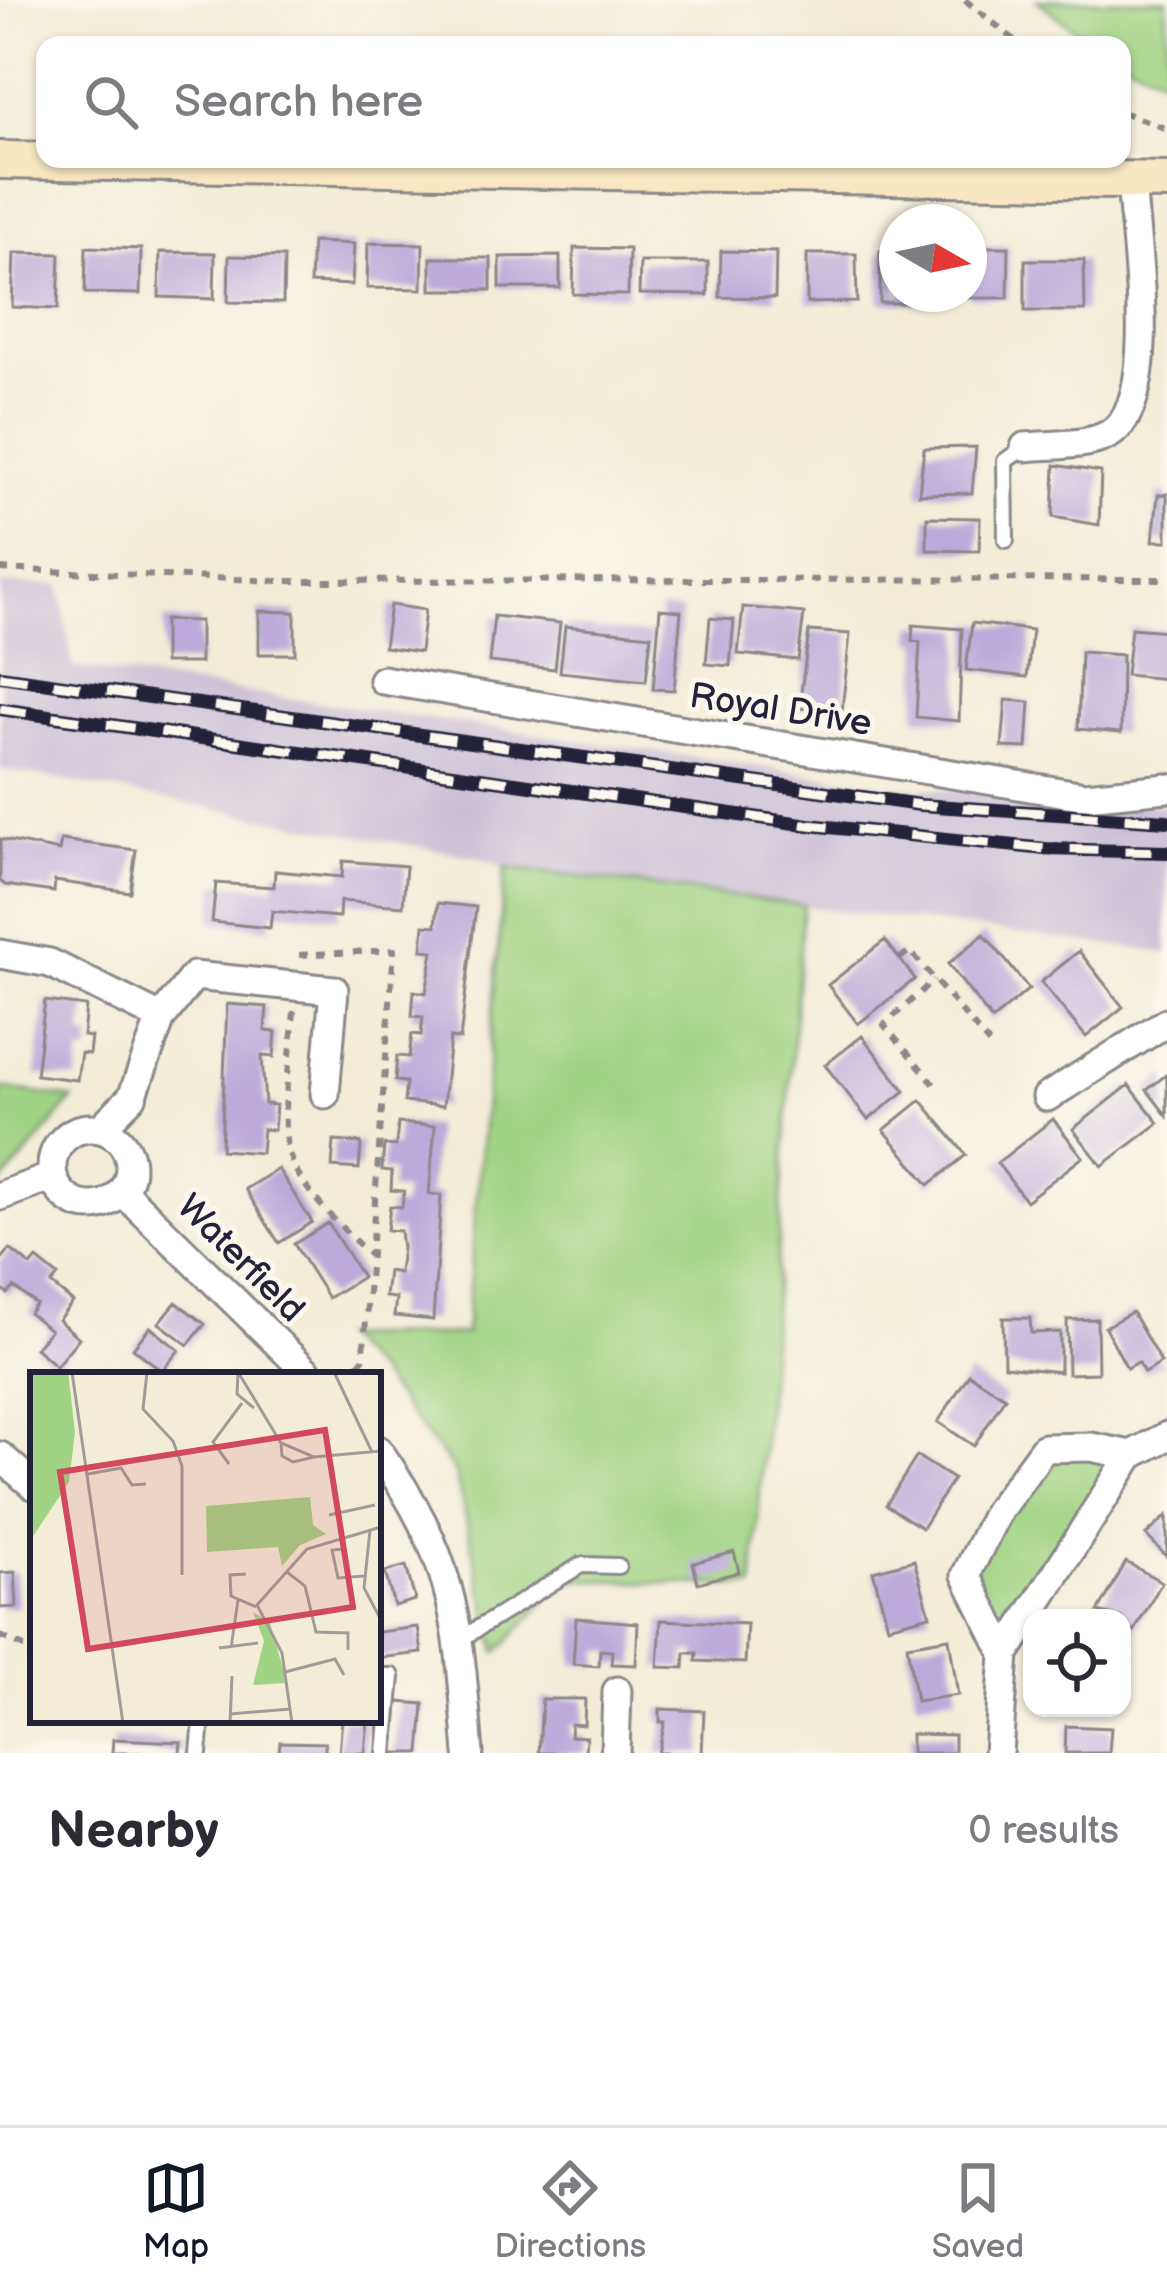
<!DOCTYPE html>
<html lang="en">
<head>
<meta charset="utf-8">
<style>
  :root { --surface:#fff; --page:#f2f2f3; --text:#2b2b33; --muted:#7c7c81; --line:#e1e1e2; --accent:#111827 }
  body { margin:0; font-family:"Balsamiq Sans",sans-serif; background:var(--page); color:var(--text) }
  .controls { position:absolute; right:36px; bottom:36px; display:grid; overflow:hidden; border-radius:24px; box-shadow:0 3px 9px #0004 }
  .controls button { width:108px; height:108px; display:grid; place-items:center; padding:0; border:0; border-bottom:3px solid var(--line); background:var(--surface); color:var(--text); font:60px sans-serif }
  .compass { position:absolute; left:879px; top:204px; width:108px; height:108px; border-radius:50%; background:var(--surface); box-shadow:0 3px 9px #0004; rotate:99deg }
  .list { margin:0; padding:0; list-style:none }
  h2 { display:flex; justify-content:space-between; align-items:center; height:156px; margin:0; padding:0 48px; font-size:51px }
  h2 small { font-size:39px; font-weight:400; color:var(--muted) }
  .icon { flex:none; width:66px; height:66px; fill:none; stroke:currentColor; stroke-width:2; stroke-linecap:round; stroke-linejoin:round }
  .map { position:relative; flex:none; width:1167px; height:1753px; overflow:hidden }
  .search { position:absolute; background:var(--surface); box-shadow:0 3px 9px #0004; left:36px; right:36px; top:36px; height:132px; display:flex; align-items:center; gap:30px; box-sizing:border-box; padding:0 42px; border-radius:24px; color:var(--muted); font-size:45px }
  .sheet { height:372px; background:var(--surface) }
  nav { display:flex; justify-content:space-around; align-items:center; box-sizing:border-box; height:168px; border-top:3px solid var(--line); background:var(--surface); font-size:33px; color:var(--muted) }
  nav a { display:grid; justify-items:center; gap:6px }
  nav .on { color:var(--accent) }
  .map>svg:first-child { display:block }
  .industrial { fill:#cbbfd5 }
  .green { fill:#a0d383; stroke:#617a5f; stroke-width:3 }
  .building { fill:#bcaada }
  .lines { fill:none; stroke-linecap:round; stroke-linejoin:round }
  .service-casing { stroke:#8a8889; stroke-width:20 }
  .minor-casing { stroke:#8a8889; stroke-width:33 }
  .secondary-casing { stroke:#8a8889; stroke-width:42 }
  .path { stroke:#8a8889; stroke-width:6; stroke-dasharray:9 9; stroke-linecap:butt }
  .service { stroke:#fff; stroke-width:14 }
  .minor { stroke:#fff; stroke-width:27 }
  .secondary { stroke:#f9e7c3; stroke-width:36 }
  .rail-casing { stroke:#22223b; stroke-width:14 }
  .rail { stroke:#fbf7ec; stroke-width:9; stroke-dasharray:27; stroke-linecap:butt }
  .labels { text-anchor:middle; stroke-width:10; stroke-linejoin:round; paint-order:stroke }
  .street-label { font-size:36px; fill:#22223b; stroke:#fbf7ec }
  .inset-road { fill:none; stroke:#9f9c99; stroke-width:3 }
  .view { fill:#d1495b; fill-opacity:0.15; stroke:#d1495b; stroke-width:6 }
  .inset-edge { fill:none; stroke:#22223b; stroke-width:6 }
</style>
</head>
<body>
<div class="map">
<svg width="1167" height="1753" viewBox="0 0 1167 1753">
  <rect width="100%" height="100%" fill="#fbf7ec"/>
  <filter id="ink" filterUnits="userSpaceOnUse"><feTurbulence type="fractalNoise" baseFrequency=".00833" numOctaves="2"/><feDisplacementMap in="SourceGraphic" scale="24" xChannelSelector="R" yChannelSelector="G"/><feConvolveMatrix kernelMatrix="1 2 1 2 8 2 1 2 1" color-interpolation-filters="sRGB"/></filter>
  <filter id="wash" filterUnits="userSpaceOnUse"><feTurbulence type="fractalNoise" baseFrequency=".004" numOctaves="4" result="noise"/><feDisplacementMap in="SourceGraphic" scale="48" xChannelSelector="R" yChannelSelector="G"/><feGaussianBlur stdDeviation="2.7" result="paint"/><feColorMatrix in="noise" values="0 0 0 0 0 0 0 0 0 0 0 0 0 0 0 0 0 1.4 0 .05"/><feComposite in="paint" operator="in"/></filter>
  <g filter="url(#wash)">
    <rect width="100%" height="100%" fill="#f3edd7"/>
    <path class="industrial" d="M 0,584 L 60,585 L 73,667 L 894,786 L 1167,806 L 1167,953 L 505,868 L 481,858 L 0,769 Z"/>
    <path class="green" d="M 1037,0 L 1167,0 L 1167,80 L 1122,58 L 1122,45 L 1095,45 Z
      M 505,868 L 803,905 L 753,1587 L 566,1579 L 497,1653 L 455,1472 L 378,1375 L 340,1337 L 465,1334 Z
      M 0,1088 L 73,1099 L 0,1186 Z
      M 1044,1448 L 1131,1455 L 1005,1654 L 966,1575 Z"/>
    <g id="blocks">
      <path class="building" d="M 312,242 L 354,244 L 352,285 L 310,283 Z
        M 368,243 L 423,244 L 422,289 L 367,288 Z
        M 86,247 L 141,249 L 140,294 L 85,293 Z
        M 969,247 L 1009,247 L 1008,298 L 969,298 Z
        M 574,248 L 629,249 L 628,295 L 573,294 Z
        M 721,251 L 776,252 L 775,298 L 720,297 Z
        M 880,251 L 897,251 L 897,294 L 939,294 L 939,303 L 880,303 Z
        M 160,252 L 215,253 L 214,299 L 159,297 Z
        M 14,253 L 60,254 L 58,309 L 12,307 Z
        M 807,254 L 856,254 L 857,302 L 807,303 Z
        M 229,256 L 284,257 L 283,303 L 228,302 Z
        M 560,256 L 560,288 L 500,288 L 500,257 Z
        M 431,258 L 491,258 L 491,290 L 431,290 Z
        M 1025,260 L 1084,260 L 1085,311 L 1025,311 Z
        M 640,262 L 708,262 L 708,295 L 639,294 Z
        M 976,447 L 972,493 L 919,494 L 924,448 Z
        M 1055,465 L 1101,472 L 1099,525 L 1053,517 Z
        M 1167,494 L 1167,541 L 1153,541 L 1158,495 Z
        M 927,517 L 980,518 L 979,551 L 927,550 Z
        M 390,605 L 425,610 L 420,652 L 384,647 Z
        M 743,607 L 804,613 L 798,660 L 738,654 Z
        M 660,609 L 681,611 L 674,690 L 653,689 Z
        M 259,611 L 295,612 L 295,654 L 259,654 Z
        M 494,616 L 560,623 L 555,669 L 489,662 Z
        M 710,618 L 734,620 L 730,666 L 706,664 Z
        M 164,620 L 200,621 L 200,663 L 164,663 Z
        M 972,623 L 1032,630 L 1027,677 L 966,670 Z
        M 913,625 L 962,629 L 959,721 L 916,717 L 920,642 L 912,641 Z
        M 565,626 L 651,635 L 646,681 L 560,672 Z
        M 1131,628 L 1167,631 L 1167,679 L 1126,675 Z
        M 809,631 L 850,634 L 842,711 L 799,708 Z
        M 1081,652 L 1122,655 L 1121,733 L 1078,729 Z
        M 1006,700 L 1030,702 L 1027,748 L 1002,747 Z
        M 0,839 L 59,851 L 61,840 L 136,850 L 130,892 L 55,881 L 54,892 L 5,885 L 0,881 Z
        M 343,861 L 406,866 L 403,906 L 340,901 L 339,917 L 272,911 L 270,928 L 212,922 L 216,883 L 274,887 L 275,871 L 342,877 Z
        M 438,903 L 476,907 L 460,1039 L 450,1038 L 443,1106 L 404,1102 L 406,1082 L 395,1081 L 397,1056 L 409,1057 L 412,1034 L 421,1035 L 423,1017 L 412,1016 L 414,991 L 426,993 L 433,951 L 422,950 L 424,925 L 436,926 Z
        M 984,934 L 1029,989 L 992,1020 L 948,964 Z
        M 885,940 L 915,979 L 858,1024 L 828,985 Z
        M 1079,951 L 1123,1007 L 1086,1037 L 1041,982 Z
        M 45,1001 L 86,1006 L 83,1036 L 91,1037 L 89,1054 L 81,1053 L 77,1080 L 36,1075 Z
        M 227,1004 L 267,1007 L 265,1031 L 276,1032 L 274,1057 L 262,1056 L 265,1104 L 276,1105 L 274,1130 L 263,1129 L 261,1153 L 221,1150 Z
        M 862,1036 L 905,1091 L 868,1120 L 825,1065 Z
        M 1167,1074 L 1167,1116 L 1147,1090 Z
        M 1129,1085 L 1159,1123 L 1102,1166 L 1073,1129 Z
        M 921,1100 L 966,1155 L 929,1185 L 884,1130 Z
        M 1053,1119 L 1083,1157 L 1026,1201 L 997,1163 Z
        M 398,1123 L 435,1126 L 429,1194 L 441,1195 L 433,1320 L 394,1316 L 396,1298 L 385,1297 L 388,1271 L 399,1273 L 402,1248 L 400,1231 L 387,1230 L 390,1206 L 402,1207 L 404,1191 L 391,1190 L 392,1171 L 382,1170 L 384,1145 L 396,1146 Z
        M 334,1141 L 361,1143 L 359,1169 L 332,1167 Z
        M 278,1169 L 312,1222 L 279,1243 L 245,1189 Z
        M 328,1223 L 362,1277 L 328,1298 L 294,1244 Z
        M 10,1249 L 31,1266 L 37,1259 L 58,1276 L 51,1284 L 73,1302 L 58,1320 L 79,1338 L 56,1366 L 35,1348 L 50,1330 L 29,1313 L 36,1304 L 14,1287 L 8,1294 L 0,1288 L 0,1261 Z
        M 176,1302 L 205,1324 L 188,1345 L 159,1323 Z
        M 1132,1312 L 1161,1363 L 1144,1373 L 1138,1362 L 1127,1368 L 1105,1327 Z
        M 1003,1318 L 1030,1318 L 1031,1333 L 1060,1332 L 1060,1372 L 1004,1366 Z
        M 1097,1319 L 1098,1373 L 1068,1374 L 1067,1320 Z
        M 150,1327 L 179,1350 L 162,1371 L 133,1348 Z
        M 969,1374 L 1005,1397 L 974,1446 L 938,1422 Z
        M 917,1456 L 953,1479 L 922,1528 L 886,1505 Z
        M 1167,1516 L 1167,1557 L 1146,1535 Z
        M 734,1552 L 739,1572 L 698,1583 L 693,1563 Z
        M 914,1560 L 930,1615 L 888,1626 L 873,1571 Z
        M 1126,1562 L 1162,1582 L 1134,1632 L 1122,1625 L 1122,1618 L 1098,1612 Z
        M 406,1566 L 415,1600 L 394,1606 L 385,1572 Z
        M 15,1572 L 17,1607 L 0,1608 L 0,1573 Z
        M 576,1618 L 638,1623 L 636,1665 L 611,1664 L 612,1651 L 600,1650 L 599,1666 L 573,1664 Z
        M 661,1620 L 747,1624 L 745,1663 L 696,1661 L 697,1653 L 685,1653 L 684,1668 L 658,1667 Z
        M 418,1627 L 422,1653 L 378,1658 L 378,1632 Z
        M 949,1638 L 958,1695 L 916,1701 L 907,1645 Z
        M 542,1699 L 585,1699 L 584,1725 L 571,1724 L 570,1736 L 586,1737 L 585,1753 L 539,1753 Z
        M 398,1702 L 424,1704 L 420,1753 L 394,1753 Z
        M 660,1709 L 704,1711 L 702,1753 L 658,1753 L 665,1722 L 660,1722 Z
        M 342,1720 L 368,1720 L 365,1753 L 339,1753 Z
        M 1066,1726 L 1111,1728 L 1109,1753 L 1065,1753 Z
        M 911,1734 L 954,1735 L 954,1753 L 911,1753 Z
        M 113,1739 L 181,1742 L 180,1753 L 112,1753 Z
        M 280,1742 L 325,1743 L 325,1753 L 279,1753 Z"/>
    </g>
  </g>
  <g filter="url(#ink)">
    <use href="#blocks" fill-opacity="0" stroke="#8a8889" stroke-width="3"/>
    <g class="lines">
      <defs>
        <path id="service" d="M 1006,540 L 1005,461 L 1025,447
          M 459,1640 L 581,1565 L 618,1566
          M 378,1676 L 392,1676 L 385,1753
          M 199,1753 L 202,1720"/>
        <path id="minor" d="M 1025,447 C 1051,444 1096,448 1116,429 C 1160,389 1134,236 1131,180
          M 383,680 L 1085,796 L 1167,788
          M 0,954 L 50,963 L 161,1018
          M 1047,1097 L 1167,1022
          M52 1167a39 39 0 1 1 78 0a39 39 0 1 1-78 0Z
          M 101,1128 L 132,1097 L 161,1018 L 194,976 L 334,990 L 325,1094
          M 122,1191 L 310,1375
          M 0,1196 L 52,1177
          M 378,1450 C 457,1562 458,1621 469,1753
          M 0,1456 L 33,1485
          M 1005,1654 L 966,1575 L 997,1512 L 1044,1448 L 1091,1447 L 1131,1455
          M 615,1753 L 617,1691
          M 998,1753 L 1005,1654 L 1131,1455 L 1167,1436"/>
        <path id="secondary" d="M 0,160 L 1167,181"/>
      </defs>
      <use href="#service" class="service-casing"/>
      <use href="#minor" class="minor-casing"/>
      <use href="#secondary" class="secondary-casing"/>
      <path class="path" d="M 965,0 L 1021,45
        M 1122,112 L 1167,129
        M 0,569 L 281,581 L 1167,579
        M 299,955 L 394,950 L 363,1359 L 349,1375
        M 900,958 L 910,951 L 989,1044
        M 294,1011 C 283,1153 262,1152 371,1256
        M 934,1084 L 884,1025 L 934,980
        M 0,1636 L 33,1651"/>
      <use href="#service" class="service"/>
      <use href="#minor" class="minor"/>
      <use href="#secondary" class="secondary"/>
      <defs>
        <path id="rail" d="M 0,676 L 920,805 L 1167,821
          M 0,709 L 809,825 L 1046,849 L 1167,852"/>
      </defs>
      <use href="#rail" class="rail-casing"/>
      <use href="#rail" class="rail"/>
    </g>
  </g>
  <g class="labels">
    <g class="street-label">
      <text transform="translate(781 708) rotate(9)" y="13">Royal Drive</text>
      <text transform="translate(242 1257) rotate(45)" y="13">Waterfield</text>
    </g>
  </g>
  <g transform="translate(30 1372)">
    <rect width="351" height="351" fill="#f3edd7"/>
    <path d="M 0,0 L 38,0 L 45,60 L 39,110 L 0,169 ZM 280,125 L 283,153 L 296,162 L 270,173 L 252,194 L 248,175 L 177,180 L 176,134 ZM 223,240 L 240,251 L 257,311 L 223,313 L 234,269 Z" fill="#a0d383"/>
    <path class="inset-road" d="M 42,0 L 93,351M 117,0 L 113,37 L 143,69 L 152,94 L 152,203M 208,0 L 251,71 L 284,85 L 351,79M 304,0 L 342,80M 208,1 L 207,22 L 224,36M 251,71 L 252,84 L 263,90 L 284,85M 199,92 L 183,70 L 212,31M 58,102 L 91,96 L 102,113 L 116,112M 299,143 L 345,133M 340,158 L 334,216 L 351,248M 314,177 L 302,178 L 308,206 L 334,204M 257,200 L 275,214 L 286,260 L 318,261 L 318,278M 216,202 L 200,203 L 201,224 L 226,235M 189,276 L 228,271M 201,276 L 208,228M 255,300 L 305,287 L 314,303M 200,342 L 260,337M 200,351 L 202,304M 262,351 L 252,281 L 227,233 L 277,177 L 351,155"/>
    <path class="view" d="M 295,58 L 323,235 L 58,277 L 30,100 Z"/>
    <rect width="351" height="351" class="inset-edge"/>
  </g>
</svg>
<div class="controls">
<button><svg class="icon" aria-label="locate" viewBox="0 0 24 24"><circle cx="12" cy="12" r="6"/><path d="M12 2v4M12 18v4M2 12h4M18 12h4"/></svg></button>
</div>
<svg class="compass" viewBox="-18 -18 36 36"><path d="M0-13l5 13h-10z" fill="#e53935"/><path d="M0 13l5-13h-10z" fill="#7c7c81"/></svg>
<div class="search"><svg class="icon" aria-label="search" viewBox="0 0 24 24"><circle cx="10" cy="10" r="6"/><path d="M15 15l6 6"/></svg>Search here</div>
</div>
<section class="sheet">
<h2>Nearby<small>0 results</small></h2>
<ul class="list">
</ul>
</section>
<nav>
<a class="on"><svg class="icon" aria-label="map" viewBox="0 0 24 24"><path d="M3 6l6-2 6 2 6-2v14l-6 2-6-2-6 2zM9 4v14M15 6v14"/></svg>Map</a>
<a><svg class="icon" aria-label="directions" viewBox="0 0 24 24"><path d="M12 3l9 9-9 9-9-9zM9 14v-3h6M13 9l2 2-2 2"/></svg>Directions</a>
<a><svg class="icon" aria-label="saved" viewBox="0 0 24 24"><path d="M7 4h10v16l-5-4-5 4z"/></svg>Saved</a>
</nav>
</body>
</html>
